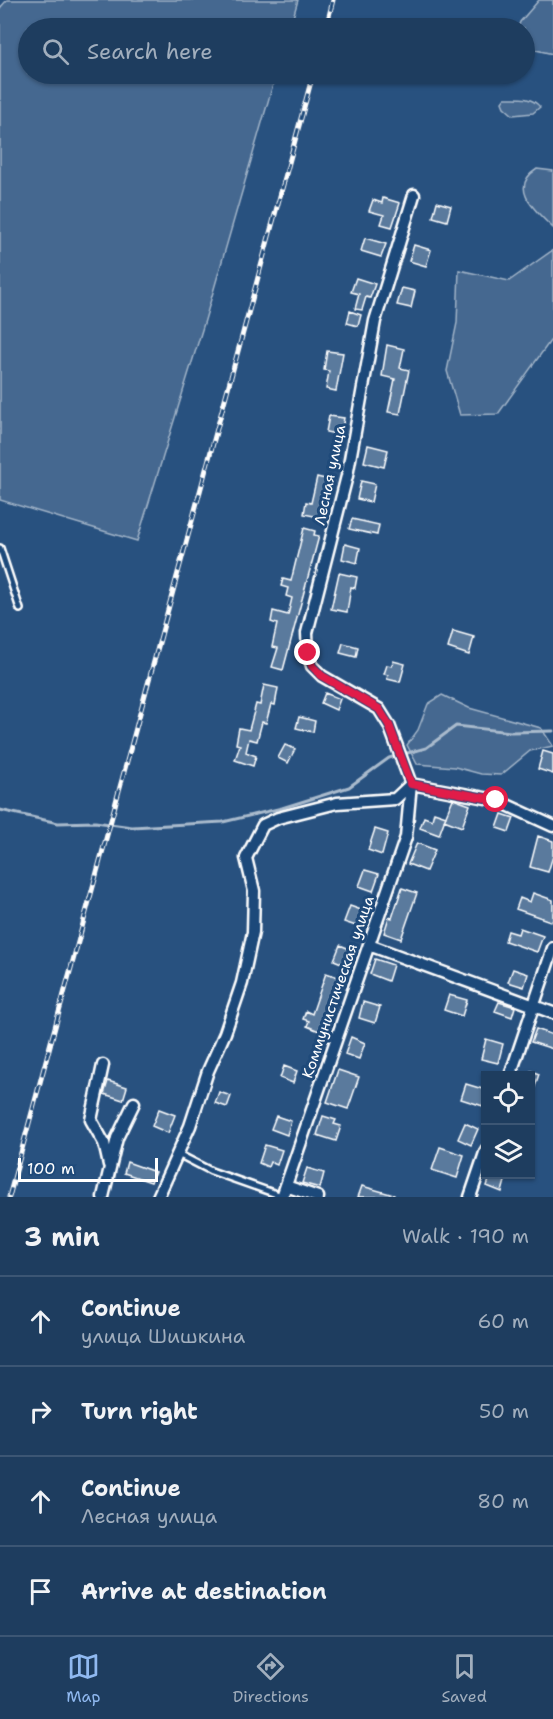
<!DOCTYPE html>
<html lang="en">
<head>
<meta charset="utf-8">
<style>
  :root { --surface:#1e3d5f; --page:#264465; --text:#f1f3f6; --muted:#a1aebd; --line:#3c5674; --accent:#90b9f0 }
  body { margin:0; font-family:"Shantell Sans",sans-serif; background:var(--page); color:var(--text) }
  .controls { position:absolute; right:18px; bottom:18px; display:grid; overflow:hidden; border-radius:0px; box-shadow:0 2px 4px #0004 }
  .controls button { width:54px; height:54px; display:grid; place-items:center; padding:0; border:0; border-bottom:2px solid var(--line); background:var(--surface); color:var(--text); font:30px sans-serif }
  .scale { position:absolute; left:18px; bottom:15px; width:140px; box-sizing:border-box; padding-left:6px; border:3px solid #fff; border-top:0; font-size:16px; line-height:21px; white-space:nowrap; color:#fff; -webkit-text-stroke:4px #1f4a7a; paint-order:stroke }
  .stop { position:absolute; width:18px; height:18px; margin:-14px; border:4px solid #e11d48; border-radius:50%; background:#fff }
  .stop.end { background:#e11d48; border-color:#fff; box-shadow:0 2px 6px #0008 }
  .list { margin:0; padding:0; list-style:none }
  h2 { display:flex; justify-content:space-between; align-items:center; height:78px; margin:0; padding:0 24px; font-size:26px }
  h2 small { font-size:20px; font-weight:400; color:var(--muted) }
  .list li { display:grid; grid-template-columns:39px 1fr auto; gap:18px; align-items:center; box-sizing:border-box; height:90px; padding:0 24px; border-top:2px solid var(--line) }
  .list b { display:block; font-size:22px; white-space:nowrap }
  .list p { margin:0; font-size:20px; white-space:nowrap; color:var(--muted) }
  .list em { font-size:20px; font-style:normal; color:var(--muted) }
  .icon { flex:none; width:33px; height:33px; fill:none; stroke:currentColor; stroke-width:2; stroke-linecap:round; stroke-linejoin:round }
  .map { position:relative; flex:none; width:553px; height:1197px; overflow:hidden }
  .search { position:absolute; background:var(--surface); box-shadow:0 2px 4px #0004; left:18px; right:18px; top:18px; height:66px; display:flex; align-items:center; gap:15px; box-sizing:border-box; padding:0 21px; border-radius:33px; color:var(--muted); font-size:22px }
  .sheet { height:438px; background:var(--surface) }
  nav { display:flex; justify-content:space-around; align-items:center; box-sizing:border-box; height:84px; border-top:2px solid var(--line); background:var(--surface); font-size:16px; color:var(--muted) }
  nav a { display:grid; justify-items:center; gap:3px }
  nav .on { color:var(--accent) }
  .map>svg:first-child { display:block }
  .green { fill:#446890; stroke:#a2b4c8; stroke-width:1.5 }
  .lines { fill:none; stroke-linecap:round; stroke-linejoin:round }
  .stream { stroke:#aabbcd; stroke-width:3 }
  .building { fill:#5a7a9d; stroke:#fff; stroke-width:1.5 }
  .service-casing { stroke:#fff; stroke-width:10 }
  .minor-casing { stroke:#fff; stroke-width:15 }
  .service { stroke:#1f4a7a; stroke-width:5 }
  .minor { stroke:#1f4a7a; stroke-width:10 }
  .rail-casing { stroke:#fff; stroke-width:5 }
  .rail { stroke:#1f4a7a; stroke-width:3; stroke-dasharray:9; stroke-linecap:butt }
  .route { stroke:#e11d48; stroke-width:8 }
  .labels { text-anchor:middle; stroke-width:6; stroke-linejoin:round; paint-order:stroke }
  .street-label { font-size:15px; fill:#fff; stroke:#1f4a7a }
</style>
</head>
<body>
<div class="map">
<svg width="553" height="1197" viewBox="0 0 553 1197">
  <rect width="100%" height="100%" fill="#28517f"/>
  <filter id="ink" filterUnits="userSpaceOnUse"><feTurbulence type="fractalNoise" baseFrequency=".0167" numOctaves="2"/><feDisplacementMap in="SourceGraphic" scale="12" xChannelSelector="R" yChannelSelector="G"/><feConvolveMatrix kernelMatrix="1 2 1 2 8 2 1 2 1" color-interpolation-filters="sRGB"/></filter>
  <g filter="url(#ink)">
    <path class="green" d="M 7,0 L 298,0 L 290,28 L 28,28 L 28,74 L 276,74 L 205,320 L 137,541 L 0,500 L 0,8 Z
      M 539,0 L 553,0 L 553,54 L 536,50 L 525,45 L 524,28 L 518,28 L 520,22 Z
      M 505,98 C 518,98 531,96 540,107 L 533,113 L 513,115 L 504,107 L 502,102 Z
      M 537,169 L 553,171 L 553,228 C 537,212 507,188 537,169 Z
      M 553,250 L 553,337 L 498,414 L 460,415 L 447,371 L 457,323 L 459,270 L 509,281 Z
      M 442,695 L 469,708 L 541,728 L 553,746 L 530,751 L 501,775 L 481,774 L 455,767 L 417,764 L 407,745 L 418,730 L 428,704 Z"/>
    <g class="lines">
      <path class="stream" d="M 0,810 L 58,823 L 95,822 L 132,827 L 223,822 L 282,808 L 349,787 L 389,758 L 426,748 L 456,726 L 511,732 L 553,731"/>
    </g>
    <path class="building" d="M 383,198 L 400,203 L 392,227 L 381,224 L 384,215 L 369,211 L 373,200 L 382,203 Z
      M 437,202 L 451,206 L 447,221 L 433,217 Z
      M 365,238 L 386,244 L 381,257 L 361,251 Z
      M 414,245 L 431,250 L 426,266 L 409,261 Z
      M 356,278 L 375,284 L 370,298 L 366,297 L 362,310 L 355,309 L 359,294 L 351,292 Z
      M 402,288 L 415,291 L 411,308 L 397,305 Z
      M 350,311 L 361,315 L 358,326 L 347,323 Z
      M 387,345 L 404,349 L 400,368 L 409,370 L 400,414 L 388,412 L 395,379 L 382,376 Z
      M 327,351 L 343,353 L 336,391 L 326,389 L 329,371 L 324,370 Z
      M 329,416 L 344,418 L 341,435 L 326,432 Z
      M 368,445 L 388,450 L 384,467 L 364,462 Z
      M 317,477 L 333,481 L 324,518 L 304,514 L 306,502 L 311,503 Z
      M 361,481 L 375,484 L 371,502 L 357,499 Z
      M 352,519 L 379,525 L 377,535 L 349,529 Z
      M 304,528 L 315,531 L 314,535 L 319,536 L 283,670 L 272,667 L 278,648 L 272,647 L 277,624 L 271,622 L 273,611 L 288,615 L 292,598 L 286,596 L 288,588 L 281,586 L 283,579 L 291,581 Z
      M 345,544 L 360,548 L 357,563 L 342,559 Z
      M 339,573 L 357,577 L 355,588 L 351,587 L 347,612 L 331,609 Z
      M 453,631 L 474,637 L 469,655 L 448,648 Z
      M 343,643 L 358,647 L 356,657 L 340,653 Z
      M 393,661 L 405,664 L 400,682 L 387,679 L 388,675 L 384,674 L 387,665 L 392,666 Z
      M 264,685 L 278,688 L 275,705 L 271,704 L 266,723 L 262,722 L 257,741 L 249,739 L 246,752 L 256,756 L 253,766 L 235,760 L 240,745 L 236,744 L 239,728 L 249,730 L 256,704 L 260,705 Z
      M 325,693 L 340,699 L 336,710 L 321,703 Z
      M 299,717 L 315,721 L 313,732 L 296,728 Z
      M 285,745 L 295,749 L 288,763 L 278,758 Z
      M 543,751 L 553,754 L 553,774 L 538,769 Z
      M 453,799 L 470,805 L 462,827 L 444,820 Z
      M 434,812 L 446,816 L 439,835 L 420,828 L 424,817 L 432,820 Z
      M 502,814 L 514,818 L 509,832 L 497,828 Z
      M 375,829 L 388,833 L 382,855 L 368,850 Z
      M 538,836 L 553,841 L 553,856 L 548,872 L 530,867 Z
      M 417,843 L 435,850 L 426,871 L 408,864 Z
      M 365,870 L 379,874 L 373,891 L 359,886 Z
      M 402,888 L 417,893 L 401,939 L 384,933 L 389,917 L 392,918 Z
      M 533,893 L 553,900 L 553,922 L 516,909 L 520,898 L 530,902 Z
      M 350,906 L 364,911 L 359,927 L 344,922 Z
      M 520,928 L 543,936 L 537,952 L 505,941 L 508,931 L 518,934 Z
      M 340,945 L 352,950 L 346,965 L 334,960 Z
      M 375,959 L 393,965 L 388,981 L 370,974 Z
      M 513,969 L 528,974 L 524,987 L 508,982 Z
      M 326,973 L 341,978 L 319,1031 L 307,1026 L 309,1021 L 303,1019 L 306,1011 L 312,1014 Z
      M 449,995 L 467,1000 L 462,1016 L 444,1010 Z
      M 363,1002 L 380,1007 L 375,1023 L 359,1018 Z
      M 499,1002 L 515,1007 L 512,1017 L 495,1011 Z
      M 536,1029 L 553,1035 L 553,1049 L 531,1042 Z
      M 351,1037 L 365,1043 L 359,1059 L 345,1054 Z
      M 486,1039 L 503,1044 L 498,1063 L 481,1059 Z
      M 284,1066 L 297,1071 L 293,1083 L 280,1078 Z
      M 338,1070 L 359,1077 L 348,1109 L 327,1102 Z
      M 531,1071 L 539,1074 L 532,1096 L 531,1096 Z
      M 108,1081 L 127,1087 L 123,1100 L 104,1094 Z
      M 466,1084 L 486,1090 L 483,1106 L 461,1099 Z
      M 219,1092 L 231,1096 L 227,1107 L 215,1103 Z
      M 159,1109 L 175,1115 L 168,1133 L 152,1126 Z
      M 276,1116 L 291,1121 L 287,1135 L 271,1129 Z
      M 323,1116 L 336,1120 L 334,1124 L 341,1126 L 336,1141 L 317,1135 Z
      M 465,1123 L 478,1129 L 471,1145 L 458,1139 Z
      M 265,1145 L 282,1150 L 277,1165 L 270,1162 L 268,1167 L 259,1163 Z
      M 440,1147 L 464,1155 L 457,1178 L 432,1170 Z
      M 127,1162 L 155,1172 L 151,1182 L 124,1173 Z
      M 307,1168 L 324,1173 L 320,1188 L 302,1183 Z
      M 491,1174 L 507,1174 L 502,1192 L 487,1186 Z
      M 362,1186 L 394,1195 L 394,1197 L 358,1197 Z"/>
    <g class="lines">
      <defs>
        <path id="service" d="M 0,548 L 20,609
          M 178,1154 L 211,1171 L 282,1196"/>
        <path id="minor" d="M 411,784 L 496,800 L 553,826
          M 369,945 L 553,1013
          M 103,1065 L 91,1120 L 104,1143 L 109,1165
          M 510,1076 L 553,948
          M 286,1186 L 318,1197
          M 103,1197 L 117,1138 L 134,1103
          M 158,1197 L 190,1126 L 208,1071 L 225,1033 L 242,983 L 253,932 L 254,891 L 246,858 L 263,825 L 278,818 L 337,803 L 395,799 L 411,784
          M 282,1197 L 406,837 L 411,784 L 389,725 L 379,709 L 322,676 L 312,666 L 308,653 L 307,633 L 347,476 L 375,321 L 414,195
          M 470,1197 L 486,1150"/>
      </defs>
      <use href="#service" class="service-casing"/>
      <use href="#minor" class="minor-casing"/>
      <use href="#service" class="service"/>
      <use href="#minor" class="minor"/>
      <defs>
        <path id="rail" d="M 326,28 L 333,0
          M 9,1197 L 313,74"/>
      </defs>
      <use href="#rail" class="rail-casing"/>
      <use href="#rail" class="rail"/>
    </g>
  </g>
  <g class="lines" filter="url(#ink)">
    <path class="route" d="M 308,653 L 312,666 L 322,676 L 379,709 L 389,725 L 411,784 L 496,800"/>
  </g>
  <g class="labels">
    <g class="street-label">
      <text transform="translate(330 475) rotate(-78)" y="5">Лесная улица</text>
      <text transform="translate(338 987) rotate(-71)" y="5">Коммунистическая улица</text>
    </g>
  </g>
</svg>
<div class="controls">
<button><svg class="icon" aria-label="locate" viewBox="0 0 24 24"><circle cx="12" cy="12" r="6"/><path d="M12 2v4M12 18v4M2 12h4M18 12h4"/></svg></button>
<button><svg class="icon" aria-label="layers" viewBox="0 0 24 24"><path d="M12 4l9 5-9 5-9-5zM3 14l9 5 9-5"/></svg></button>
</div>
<div class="scale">100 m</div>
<div class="stop" style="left:496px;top:800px"></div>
<div class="stop end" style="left:308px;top:653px"></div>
<div class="search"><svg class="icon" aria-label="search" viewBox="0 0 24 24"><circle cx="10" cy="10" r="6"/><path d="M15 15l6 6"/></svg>Search here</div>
</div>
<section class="sheet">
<h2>3 min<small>Walk · 190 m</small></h2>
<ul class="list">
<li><svg class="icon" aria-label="ahead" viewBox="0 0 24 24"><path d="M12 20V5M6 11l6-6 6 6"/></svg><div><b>Continue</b><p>улица Шишкина</p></div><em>60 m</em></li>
<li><svg class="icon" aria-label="right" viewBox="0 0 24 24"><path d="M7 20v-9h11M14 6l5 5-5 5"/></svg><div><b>Turn right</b></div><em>50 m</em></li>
<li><svg class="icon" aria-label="ahead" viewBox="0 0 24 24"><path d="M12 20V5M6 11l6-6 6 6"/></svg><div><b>Continue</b><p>Лесная улица</p></div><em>80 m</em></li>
<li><svg class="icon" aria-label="arrive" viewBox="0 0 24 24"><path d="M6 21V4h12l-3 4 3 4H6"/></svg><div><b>Arrive at destination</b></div></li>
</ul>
</section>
<nav>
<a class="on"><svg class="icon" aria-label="map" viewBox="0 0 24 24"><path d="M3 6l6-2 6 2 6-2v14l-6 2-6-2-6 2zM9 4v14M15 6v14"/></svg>Map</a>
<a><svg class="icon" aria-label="directions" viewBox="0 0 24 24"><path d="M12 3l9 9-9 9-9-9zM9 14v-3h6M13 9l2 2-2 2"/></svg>Directions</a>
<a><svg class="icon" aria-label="saved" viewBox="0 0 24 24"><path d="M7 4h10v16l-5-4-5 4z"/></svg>Saved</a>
</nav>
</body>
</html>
